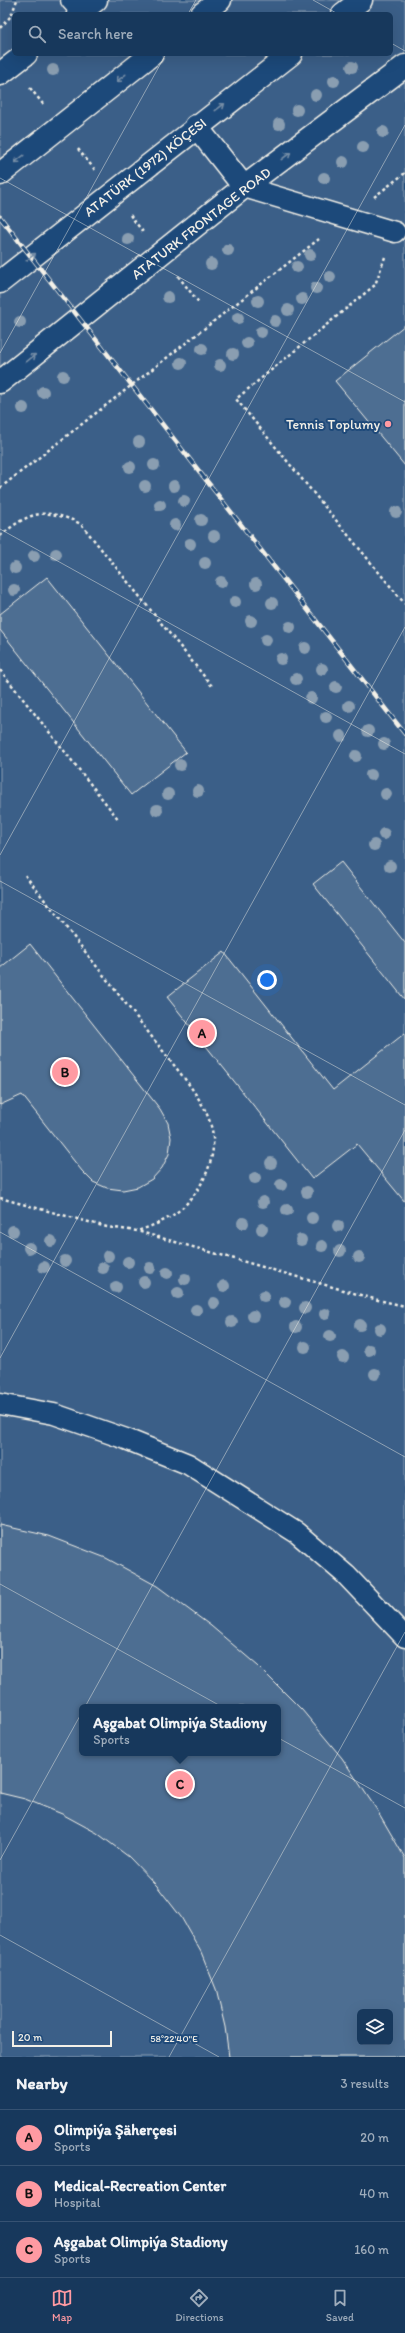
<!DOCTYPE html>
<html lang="en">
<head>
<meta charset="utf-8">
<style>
  :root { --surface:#17385c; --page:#203f62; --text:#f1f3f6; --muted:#9eacbb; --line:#365272; --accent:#ff9aa2 }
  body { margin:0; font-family:Itim,sans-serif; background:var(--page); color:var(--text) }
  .controls { position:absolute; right:12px; bottom:12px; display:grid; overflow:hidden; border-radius:6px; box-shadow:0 4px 16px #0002 }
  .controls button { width:36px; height:36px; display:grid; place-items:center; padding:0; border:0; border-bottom:1px solid var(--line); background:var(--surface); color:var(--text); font:20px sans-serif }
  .scale { position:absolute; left:12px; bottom:10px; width:100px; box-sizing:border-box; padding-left:4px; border:2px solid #f4f1e8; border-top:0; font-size:11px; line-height:14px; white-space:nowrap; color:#f4f1e8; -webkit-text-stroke:3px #1f4a7a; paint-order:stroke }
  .you { position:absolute; left:267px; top:980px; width:14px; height:14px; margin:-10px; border:3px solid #fff; border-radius:50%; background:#1a73e8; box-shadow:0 0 0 6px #1a73e833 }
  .badge { display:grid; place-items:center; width:26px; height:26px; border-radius:50%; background:var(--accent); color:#111; font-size:13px; font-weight:700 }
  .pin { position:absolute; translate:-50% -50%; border:2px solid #fff; box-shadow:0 1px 4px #0006 }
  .popup { position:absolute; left:79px; top:1704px; width:202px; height:52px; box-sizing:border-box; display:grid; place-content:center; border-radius:6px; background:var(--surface); filter:drop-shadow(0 1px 3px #0005); font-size:13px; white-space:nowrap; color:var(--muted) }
  .popup b { font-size:15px; color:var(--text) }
  .popup::after { content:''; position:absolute; left:50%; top:100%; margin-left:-8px; border:8px solid transparent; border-top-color:var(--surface) }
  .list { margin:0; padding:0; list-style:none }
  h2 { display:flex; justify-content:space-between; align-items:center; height:52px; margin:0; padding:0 16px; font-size:17px }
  h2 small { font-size:13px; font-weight:400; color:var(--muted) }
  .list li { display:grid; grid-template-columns:26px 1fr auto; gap:12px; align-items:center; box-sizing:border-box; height:56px; padding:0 16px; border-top:1px solid var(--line) }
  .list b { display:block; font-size:15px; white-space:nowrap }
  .list p { margin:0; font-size:13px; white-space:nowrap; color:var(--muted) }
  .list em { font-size:13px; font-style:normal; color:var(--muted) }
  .icon { flex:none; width:22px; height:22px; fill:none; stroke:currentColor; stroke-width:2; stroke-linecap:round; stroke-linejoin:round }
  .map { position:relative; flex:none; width:405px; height:2057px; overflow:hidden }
  .search { position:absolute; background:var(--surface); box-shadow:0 4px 16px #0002; left:12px; right:12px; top:12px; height:44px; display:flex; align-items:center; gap:10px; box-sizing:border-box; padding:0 14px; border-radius:6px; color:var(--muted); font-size:15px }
  .sheet { height:220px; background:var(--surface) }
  nav { display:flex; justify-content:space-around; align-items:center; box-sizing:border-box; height:56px; border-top:1px solid var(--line); background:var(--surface); font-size:11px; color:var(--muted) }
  nav a { display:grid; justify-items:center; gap:2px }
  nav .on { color:var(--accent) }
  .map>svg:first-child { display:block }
  .green { fill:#3a5f88; stroke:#97a8b8; fill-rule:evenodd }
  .building { fill:#4d6e92; stroke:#f4f1e8; fill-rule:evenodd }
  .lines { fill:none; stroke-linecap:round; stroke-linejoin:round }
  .service-casing { stroke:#f4f1e8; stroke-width:23 }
  .minor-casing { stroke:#f4f1e8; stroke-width:25 }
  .secondary-casing { stroke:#f4f1e8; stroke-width:25 }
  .path { stroke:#f4f1e8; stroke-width:2.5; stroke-dasharray:3 3; stroke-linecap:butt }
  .service { stroke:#1f4a7a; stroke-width:20 }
  .minor { stroke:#1f4a7a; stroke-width:22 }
  .secondary { stroke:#1f4a7a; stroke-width:22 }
  .rail-casing { stroke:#f4f1e8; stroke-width:4.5 }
  .rail { stroke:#1f4a7a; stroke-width:3; stroke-dasharray:9; stroke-linecap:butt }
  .tree { fill:#8a9eb1 }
  .oneway { stroke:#748da6 }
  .ticks { fill:none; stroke:#f4f1e8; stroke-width:1; stroke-opacity:0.45 }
  .poi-dot { fill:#ff9aa2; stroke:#1f4a7a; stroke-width:1.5 }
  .labels { text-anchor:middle; stroke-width:4; stroke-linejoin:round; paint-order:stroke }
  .street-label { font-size:14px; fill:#f4f1e8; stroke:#1f4a7a }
  .poi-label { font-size:14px; fill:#f4f1e8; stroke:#1f4a7a; text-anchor:end }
  .ticks-label { font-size:10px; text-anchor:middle; fill:#f4f1e8; stroke:#1f4a7a; stroke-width:4; stroke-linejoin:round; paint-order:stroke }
</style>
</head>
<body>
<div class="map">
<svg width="405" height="2057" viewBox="0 0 405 2057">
  <rect width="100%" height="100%" fill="#1f4a7a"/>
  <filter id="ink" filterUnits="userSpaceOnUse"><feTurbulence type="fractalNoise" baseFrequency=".025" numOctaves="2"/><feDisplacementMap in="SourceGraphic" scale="8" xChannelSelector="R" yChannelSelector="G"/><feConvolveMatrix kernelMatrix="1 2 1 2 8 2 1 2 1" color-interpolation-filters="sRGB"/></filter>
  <g filter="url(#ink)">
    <path class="green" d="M 0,0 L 405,0 L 405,2057 L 0,2057 ZM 14,14 L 391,14 L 391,54 L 14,54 ZM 82,1707 L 278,1707 L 278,1753 L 82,1753 ZM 360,2012 L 390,2012 L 390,2042 L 360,2042 Z"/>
    <path class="building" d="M 405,325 L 405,466 L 335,381 Z
      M 47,577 L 186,752 L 131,795 L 0,630 L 0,614 Z
      M 341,862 L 405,943 L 405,1000 L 313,884 Z
      M 30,944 L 160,1109 L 168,1123 L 171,1138 L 169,1154 L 162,1168 L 152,1179 L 138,1187 L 123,1190 L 107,1188 L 93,1182 L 82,1171 L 22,1095 L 0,1105 L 0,968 Z
      M 224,952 L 333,1090 L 405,1033 L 405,1202 L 357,1144 L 312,1179 L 167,997 Z
      M 0,1525 L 49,1536 L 106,1558 L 157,1586 L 211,1626 L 258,1666 L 302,1710 L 342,1758 L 377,1810 L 405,1858 L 405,2057 L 229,2057 L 225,2027 L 216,1989 L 201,1952 L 181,1917 L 157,1886 L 129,1857 L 97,1833 L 62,1814 L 25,1799 L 0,1793 ZM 82,1707 L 278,1707 L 278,1753 L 82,1753 ZM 360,2012 L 390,2012 L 390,2042 L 360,2042 Z"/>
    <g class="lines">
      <defs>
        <path id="service" d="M 71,0 L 81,11
          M 244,187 L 395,232
          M 0,1404 L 54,1414 L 126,1439 L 188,1464 L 297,1533 L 346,1575 L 405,1637"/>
        <path id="minor" d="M 78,14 L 96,0
          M 0,74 L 26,54
          M 0,382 L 244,187 L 405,66"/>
        <path id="secondary" d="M 202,14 L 220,0
          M 343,14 L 361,0
          M 196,126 L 244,187
          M 0,174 L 152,54
          M 0,282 L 291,54"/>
      </defs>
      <use href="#service" class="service-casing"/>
      <use href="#minor" class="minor-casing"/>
      <use href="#secondary" class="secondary-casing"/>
      <path class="path" d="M 0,28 L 11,16 L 17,0
        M 30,88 L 43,104
        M 78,149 L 95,170
        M 374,197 L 405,173
        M 130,215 L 143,232
        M 385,257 L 375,285 L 236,399 L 405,604
        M 178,276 L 200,304
        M 0,488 L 319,239
        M 0,536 C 30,511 45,507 81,524 L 212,686
        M 0,670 L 119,820
        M 25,875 L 188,1083 C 197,1096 207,1110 211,1126 C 220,1157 200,1197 173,1215 C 162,1222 150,1227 137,1231
        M 0,1198 L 107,1227 L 137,1231 L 378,1300 L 405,1306"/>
      <use href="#service" class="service"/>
      <use href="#minor" class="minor"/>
      <use href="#secondary" class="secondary"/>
      <defs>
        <path id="rail" d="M 0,217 L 405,734"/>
      </defs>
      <use href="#rail" class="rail-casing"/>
      <use href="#rail" class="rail"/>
    </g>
    <g class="tree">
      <circle cx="352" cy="67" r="6"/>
      <circle cx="53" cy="70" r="6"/>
      <circle cx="334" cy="81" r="6"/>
      <circle cx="316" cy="95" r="6"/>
      <circle cx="297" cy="110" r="6"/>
      <circle cx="279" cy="124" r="6"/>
      <circle cx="383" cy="132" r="6"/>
      <circle cx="363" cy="147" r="6"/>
      <circle cx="343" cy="162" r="6"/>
      <circle cx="324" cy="178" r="6"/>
      <circle cx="128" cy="239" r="6"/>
      <circle cx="228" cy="250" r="6"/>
      <circle cx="310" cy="255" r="6"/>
      <circle cx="211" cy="264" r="6"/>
      <circle cx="297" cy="267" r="6"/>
      <circle cx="330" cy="277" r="6"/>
      <circle cx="316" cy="288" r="6"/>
      <circle cx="168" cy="297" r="6"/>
      <circle cx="302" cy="299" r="6"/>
      <circle cx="258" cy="301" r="6"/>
      <circle cx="288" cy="310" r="6"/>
      <circle cx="238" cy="318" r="6"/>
      <circle cx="275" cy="321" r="6"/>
      <circle cx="20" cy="322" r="6"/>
      <circle cx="261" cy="332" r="6"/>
      <circle cx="247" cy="343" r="6"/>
      <circle cx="202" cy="349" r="6"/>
      <circle cx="233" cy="354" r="6"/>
      <circle cx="181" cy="363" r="6"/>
      <circle cx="220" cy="365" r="6"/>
      <circle cx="63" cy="376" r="6"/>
      <circle cx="43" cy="392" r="6"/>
      <circle cx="23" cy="408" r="6"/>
      <circle cx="139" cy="442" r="6"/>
      <circle cx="154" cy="465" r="6"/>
      <circle cx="130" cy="467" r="6"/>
      <circle cx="145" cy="486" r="6"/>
      <circle cx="174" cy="486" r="6"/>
      <circle cx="184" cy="501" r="6"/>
      <circle cx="160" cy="505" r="6"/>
      <circle cx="396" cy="512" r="6"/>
      <circle cx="201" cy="520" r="6"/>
      <circle cx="175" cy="525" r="6"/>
      <circle cx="214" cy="536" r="6"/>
      <circle cx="190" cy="544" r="6"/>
      <circle cx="56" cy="554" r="6"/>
      <circle cx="34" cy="556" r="6"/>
      <circle cx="205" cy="563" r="6"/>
      <circle cx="15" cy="568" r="6"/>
      <circle cx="221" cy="582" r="6"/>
      <circle cx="256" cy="584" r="6"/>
      <circle cx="14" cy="590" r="6"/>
      <circle cx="235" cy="602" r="6"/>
      <circle cx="272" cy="603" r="6"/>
      <circle cx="251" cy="621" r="6"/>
      <circle cx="290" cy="627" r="6"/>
      <circle cx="266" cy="640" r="6"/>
      <circle cx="305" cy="648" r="6"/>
      <circle cx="281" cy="659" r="6"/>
      <circle cx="322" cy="669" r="6"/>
      <circle cx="296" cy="679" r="6"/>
      <circle cx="336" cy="687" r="6"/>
      <circle cx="311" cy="698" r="6"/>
      <circle cx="349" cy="706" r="6"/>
      <circle cx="326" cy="717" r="6"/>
      <circle cx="368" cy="731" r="6"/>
      <circle cx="341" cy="736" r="6"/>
      <circle cx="384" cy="744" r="6"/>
      <circle cx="356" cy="756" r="6"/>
      <circle cx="180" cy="765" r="6"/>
      <circle cx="371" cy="775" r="6"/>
      <circle cx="198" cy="791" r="6"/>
      <circle cx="168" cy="794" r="6"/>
      <circle cx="386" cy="794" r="6"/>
      <circle cx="157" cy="810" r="6"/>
      <circle cx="384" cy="834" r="6"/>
      <circle cx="374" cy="845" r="6"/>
      <circle cx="390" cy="866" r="6"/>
      <circle cx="271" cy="1163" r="6"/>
      <circle cx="255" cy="1178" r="6"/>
      <circle cx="281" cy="1185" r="6"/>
      <circle cx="307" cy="1192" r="6"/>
      <circle cx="263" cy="1202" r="6"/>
      <circle cx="287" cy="1210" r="6"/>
      <circle cx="312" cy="1218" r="6"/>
      <circle cx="243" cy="1223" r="6"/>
      <circle cx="338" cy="1226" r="6"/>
      <circle cx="262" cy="1229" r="6"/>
      <circle cx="13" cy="1231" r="6"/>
      <circle cx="301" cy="1240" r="6"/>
      <circle cx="51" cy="1241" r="6"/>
      <circle cx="322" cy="1246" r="6"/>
      <circle cx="29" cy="1248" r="6"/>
      <circle cx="340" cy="1251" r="6"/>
      <circle cx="108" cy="1256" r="6"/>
      <circle cx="359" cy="1257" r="6"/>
      <circle cx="65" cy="1261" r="6"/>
      <circle cx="128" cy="1262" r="6"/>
      <circle cx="44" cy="1267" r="6"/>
      <circle cx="103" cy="1268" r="6"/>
      <circle cx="150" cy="1268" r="6"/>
      <circle cx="167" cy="1273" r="6"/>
      <circle cx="185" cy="1279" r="6"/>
      <circle cx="144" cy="1282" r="6"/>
      <circle cx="224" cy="1286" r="6"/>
      <circle cx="116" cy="1287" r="6"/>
      <circle cx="178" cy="1293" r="6"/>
      <circle cx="264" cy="1296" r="6"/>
      <circle cx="285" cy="1302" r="6"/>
      <circle cx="214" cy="1303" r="6"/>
      <circle cx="305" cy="1308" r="6"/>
      <circle cx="196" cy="1310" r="6"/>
      <circle cx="325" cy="1314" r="6"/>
      <circle cx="253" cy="1316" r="6"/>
      <circle cx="232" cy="1322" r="6"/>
      <circle cx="360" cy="1325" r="6"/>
      <circle cx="296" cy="1327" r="6"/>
      <circle cx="380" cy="1329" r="6"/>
      <circle cx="330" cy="1336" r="6"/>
      <circle cx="305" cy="1347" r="6"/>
      <circle cx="369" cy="1350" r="6"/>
      <circle cx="343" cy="1357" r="6"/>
      <circle cx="375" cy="1374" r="6"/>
    </g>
    <defs><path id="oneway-shaft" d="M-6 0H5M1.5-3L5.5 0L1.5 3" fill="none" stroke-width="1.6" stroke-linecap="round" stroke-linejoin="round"/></defs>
    <g class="oneway">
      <use href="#oneway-shaft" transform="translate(121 78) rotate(142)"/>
      <use href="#oneway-shaft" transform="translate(220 107) rotate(-37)"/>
      <use href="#oneway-shaft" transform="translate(286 156) rotate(-37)"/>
      <use href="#oneway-shaft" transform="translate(19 159) rotate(142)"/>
      <use href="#oneway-shaft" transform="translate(31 257) rotate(-38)"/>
      <use href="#oneway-shaft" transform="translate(31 358) rotate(-39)"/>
    </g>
  </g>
  <path class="ticks" d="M 313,0 L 338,14M 188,14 L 196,0M 391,43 L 405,51M 0,178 L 405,402M 0,353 L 166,54M 0,529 L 405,754M 0,855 L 405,125M 0,881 L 405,1105M 0,1232 L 405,1457M 0,1358 L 405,627M 0,1584 L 405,1808M 0,1860 L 405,1130M 0,1935 L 219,2057M 169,2057 L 405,1632"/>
  <circle class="poi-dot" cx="388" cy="424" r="4"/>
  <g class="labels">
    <g class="street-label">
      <text transform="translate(145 167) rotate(-38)" y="5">ATATÜRK (1972) KÖÇESI</text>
      <text transform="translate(201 223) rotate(-38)" y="5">ATATURK FRONTAGE ROAD</text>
    </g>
    <g class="poi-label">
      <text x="380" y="429">Tennis Toplumy</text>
    </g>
  </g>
  <g class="ticks-label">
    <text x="174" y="2042">58°22'40"E</text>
  </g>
</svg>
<div class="controls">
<button><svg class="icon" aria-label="layers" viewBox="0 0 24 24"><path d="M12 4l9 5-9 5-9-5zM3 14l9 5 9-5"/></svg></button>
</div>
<div class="scale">20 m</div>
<div class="you"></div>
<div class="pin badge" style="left:202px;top:1033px">A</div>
<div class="pin badge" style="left:65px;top:1072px">B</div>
<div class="pin badge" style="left:180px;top:1784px">C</div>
<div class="popup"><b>Aşgabat Olimpiýa Stadiony</b>Sports</div>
<div class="search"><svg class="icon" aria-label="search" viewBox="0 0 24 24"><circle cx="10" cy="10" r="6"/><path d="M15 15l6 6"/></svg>Search here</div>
</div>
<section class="sheet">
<h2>Nearby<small>3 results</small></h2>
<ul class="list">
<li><span class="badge">A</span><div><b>Olimpiýa Şäherçesi</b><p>Sports</p></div><em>20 m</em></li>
<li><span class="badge">B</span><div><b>Medical-Recreation Center</b><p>Hospital</p></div><em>40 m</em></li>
<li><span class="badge">C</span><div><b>Aşgabat Olimpiýa Stadiony</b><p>Sports</p></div><em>160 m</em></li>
</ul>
</section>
<nav>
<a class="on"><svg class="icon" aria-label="map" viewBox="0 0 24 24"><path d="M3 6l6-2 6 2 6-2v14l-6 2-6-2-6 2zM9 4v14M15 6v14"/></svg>Map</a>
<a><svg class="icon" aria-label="directions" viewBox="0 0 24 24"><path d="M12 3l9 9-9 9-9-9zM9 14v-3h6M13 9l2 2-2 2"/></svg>Directions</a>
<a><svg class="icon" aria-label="saved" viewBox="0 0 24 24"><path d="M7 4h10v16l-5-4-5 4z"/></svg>Saved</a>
</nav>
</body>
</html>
